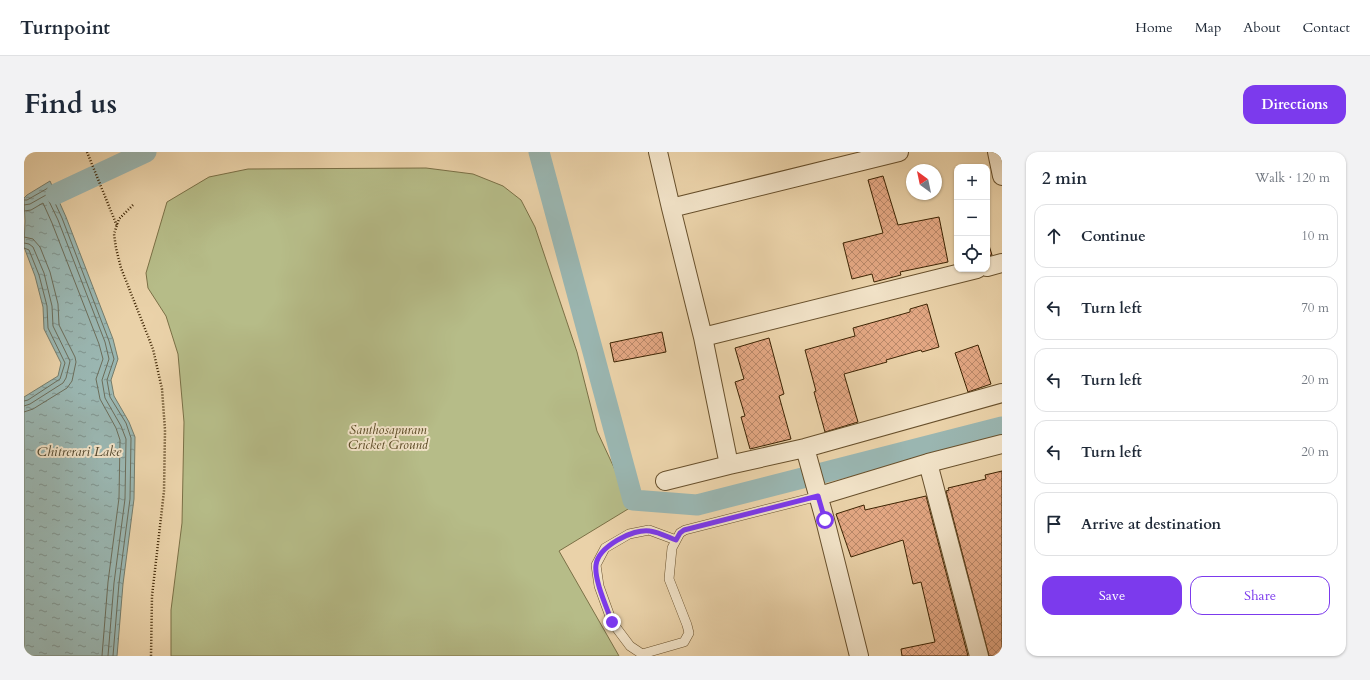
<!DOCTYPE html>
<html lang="en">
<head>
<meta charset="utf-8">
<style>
  :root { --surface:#fff; --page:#f2f2f3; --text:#1f2937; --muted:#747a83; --line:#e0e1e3; --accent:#7c3aed }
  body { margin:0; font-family:Cardo,serif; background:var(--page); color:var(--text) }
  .controls { position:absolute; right:12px; top:12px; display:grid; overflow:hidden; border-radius:8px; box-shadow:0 1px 3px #0004 }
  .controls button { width:36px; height:36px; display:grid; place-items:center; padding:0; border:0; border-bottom:1px solid var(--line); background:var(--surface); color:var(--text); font:20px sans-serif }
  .compass { position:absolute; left:882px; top:12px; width:36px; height:36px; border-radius:50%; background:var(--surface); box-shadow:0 1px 3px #0004; rotate:327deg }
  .stop { position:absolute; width:12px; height:12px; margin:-9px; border:3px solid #7c3aed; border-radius:50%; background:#fff }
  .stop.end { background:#7c3aed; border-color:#fff; box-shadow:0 1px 4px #0008 }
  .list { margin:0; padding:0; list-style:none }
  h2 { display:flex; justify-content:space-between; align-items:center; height:52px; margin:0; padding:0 16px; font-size:17px }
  h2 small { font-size:13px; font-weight:400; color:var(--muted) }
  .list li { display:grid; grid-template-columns:26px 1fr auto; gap:12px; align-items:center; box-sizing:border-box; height:64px; margin:0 8px 8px; padding:0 8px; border:1px solid var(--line); border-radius:12px }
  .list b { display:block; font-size:15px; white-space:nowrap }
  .list em { font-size:13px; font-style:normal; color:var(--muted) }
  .actions { display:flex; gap:8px; padding:12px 16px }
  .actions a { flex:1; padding:9px 0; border:1px solid var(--accent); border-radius:12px; text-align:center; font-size:14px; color:var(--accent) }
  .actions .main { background:var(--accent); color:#fff }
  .icon { flex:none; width:22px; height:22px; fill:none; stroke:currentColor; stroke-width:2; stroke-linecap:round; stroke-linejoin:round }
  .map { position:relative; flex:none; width:978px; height:504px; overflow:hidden; border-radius:12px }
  header { display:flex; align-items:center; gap:24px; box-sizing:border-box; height:56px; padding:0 20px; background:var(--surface); border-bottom:1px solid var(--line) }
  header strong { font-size:19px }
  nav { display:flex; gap:22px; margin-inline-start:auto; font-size:14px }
  .intro { display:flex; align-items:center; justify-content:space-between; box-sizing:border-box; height:96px; padding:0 24px }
  h1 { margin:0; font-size:28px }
  .button { padding:10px 18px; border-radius:12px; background:var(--accent); color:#fff; font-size:14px; font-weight:700 }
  main { display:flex; gap:24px; padding:0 24px }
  aside { flex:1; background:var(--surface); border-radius:12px; box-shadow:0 1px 3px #0004 }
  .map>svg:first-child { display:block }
  .park { fill:#b6bc88; stroke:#7a7046 }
  .water { fill:url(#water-ripples); stroke:#757c6b }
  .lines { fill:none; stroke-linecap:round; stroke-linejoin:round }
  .shore { stroke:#6c6d5a; stroke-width:1 }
  .canal { stroke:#9ab6b1; stroke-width:21 }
  .building { fill:url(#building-cross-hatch); stroke:#3d2403 }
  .lane-casing { stroke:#68502c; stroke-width:10 }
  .street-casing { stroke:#68502c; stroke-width:20 }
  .path { stroke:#3d2403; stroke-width:2.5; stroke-dasharray:1 2; stroke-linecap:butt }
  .lane { stroke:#f1e2c7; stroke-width:9 }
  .street { stroke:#f1e2c7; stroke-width:18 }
  .route { stroke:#7c3aed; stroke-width:5 }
  .labels { text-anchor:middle; stroke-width:4; stroke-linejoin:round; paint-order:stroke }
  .park-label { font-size:13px; font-style:italic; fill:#5b4a24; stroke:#f1e2c7 }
  .water-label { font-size:14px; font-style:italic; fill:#54482e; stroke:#f1e2c7 }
</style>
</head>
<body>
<header>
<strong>Turnpoint</strong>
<nav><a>Home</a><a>Map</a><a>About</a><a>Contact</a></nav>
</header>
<div class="intro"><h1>Find us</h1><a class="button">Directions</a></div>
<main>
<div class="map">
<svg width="978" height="504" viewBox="0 0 978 504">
  <defs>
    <pattern id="water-ripples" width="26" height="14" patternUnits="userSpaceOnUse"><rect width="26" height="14" fill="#9ab6b1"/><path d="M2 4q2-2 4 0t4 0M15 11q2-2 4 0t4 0" fill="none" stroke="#7f948e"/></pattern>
    <pattern id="building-cross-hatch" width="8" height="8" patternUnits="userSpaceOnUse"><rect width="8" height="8" fill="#e3a783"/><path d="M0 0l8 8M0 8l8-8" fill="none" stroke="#b98869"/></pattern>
  </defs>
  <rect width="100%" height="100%" fill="#ead2a9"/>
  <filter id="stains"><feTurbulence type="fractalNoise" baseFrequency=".005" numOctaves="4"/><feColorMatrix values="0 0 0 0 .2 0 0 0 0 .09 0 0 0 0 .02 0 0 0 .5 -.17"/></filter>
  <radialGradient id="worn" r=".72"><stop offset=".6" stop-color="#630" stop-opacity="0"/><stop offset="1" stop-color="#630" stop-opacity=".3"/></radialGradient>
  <path class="park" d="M 402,16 L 449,22 L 479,34 L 497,48 L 511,75 L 553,200 L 573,279 L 599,335 L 609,354 L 535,399 L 595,504 L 147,504 L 147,458 L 158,371 L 160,270 L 154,202 L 142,164 L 124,136 L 122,121 L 143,50 L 185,25 L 224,17 Z"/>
  <path class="water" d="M 26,29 L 42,65 L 89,187 L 94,207 L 87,228 L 90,244 L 105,270 L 111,285 L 110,347 L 99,432 L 93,504 L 0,504 L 0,245 L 34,224 L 37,211 L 20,177 L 19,155 L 11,124 L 0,95 L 1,69 L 0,46 L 3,43 Z"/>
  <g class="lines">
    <path class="shore" d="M 0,48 L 3,48 L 24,36 L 38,66 L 85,189 L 90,207 L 83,228 L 86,245 L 102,271 L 107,286 L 106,347 L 95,431 L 89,504
      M 0,53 L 6,52 L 22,43 L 34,68 L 81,190 L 85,207 L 78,228 L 81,246 L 97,274 L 102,287 L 101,347 L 90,431 L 84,504
      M 0,59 L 7,58 L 19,51 L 28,71 L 75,192 L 79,207 L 72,227 L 76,247 L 92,276 L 96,288 L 95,346 L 84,430 L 78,504
      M 0,85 L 9,87 L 16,95 L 26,120 L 34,152 L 35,173 L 51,205 L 52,210 L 48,229 L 43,236 L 9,257 L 0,260
      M 0,91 L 5,92 L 9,95 L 20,121 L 28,154 L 29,174 L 46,209 L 42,226 L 39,231 L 6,252 L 0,254
      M 0,96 L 5,98 L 15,123 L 23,154 L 24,176 L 41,211 L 36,227 L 4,248 L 0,249"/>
    <path class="canal" d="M 515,0 L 609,348 L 673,353 L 978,275
      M 32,42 L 122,0"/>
  </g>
  <path class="building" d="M 859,24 L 874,73 L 915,65 L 924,110 L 876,120 L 877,123 L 850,130 L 848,122 L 828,127 L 819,91 L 859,81 L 844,28 Z
    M 963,87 L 968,103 L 963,104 Z
    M 903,152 L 915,195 L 898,200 L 897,198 L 862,208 L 863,210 L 820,222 L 834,270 L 801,280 L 790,240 L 792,239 L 781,198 L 831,184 L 829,176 L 886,160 L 886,157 Z
    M 638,180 L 642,200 L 590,210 L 586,191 Z
    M 745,186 L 760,242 L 755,244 L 767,287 L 726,297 L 717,265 L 721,264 L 711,230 L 720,227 L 711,196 Z
    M 954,193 L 967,232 L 944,240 L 931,201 Z
    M 978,319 L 978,504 L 965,504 L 922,339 L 925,338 L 924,336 L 962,327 L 961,323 Z
    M 902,344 L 944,504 L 878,504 L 877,497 L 911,490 L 897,430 L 889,432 L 879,388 L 827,405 L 812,362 L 840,353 L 841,358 Z"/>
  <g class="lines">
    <defs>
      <path id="lane" d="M 652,388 L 625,378 L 605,382 L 581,396 L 572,413 L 575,434 L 588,470 L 606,494 L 618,502 L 660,490 L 665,481 L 663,473 L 645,427 L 648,396 L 656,381 L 661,378 L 795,344"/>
      <path id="street" d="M 634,0 L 647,56 L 679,185 L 953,117
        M 973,0 L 978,24
        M 647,56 L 875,0
        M 963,115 L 978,111
        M 679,185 L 705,313
        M 781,296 L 801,368 L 835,504
        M 904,311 L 955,504
        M 641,329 L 705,313 L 781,296 L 978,241
        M 795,344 L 904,311 L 978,292"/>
    </defs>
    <use href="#lane" class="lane-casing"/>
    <use href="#street" class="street-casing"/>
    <path class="path" d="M 63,0 L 93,74
      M 109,53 L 95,67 L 90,82 L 92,96 L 97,116 L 129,197 L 138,237 L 141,278 L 140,339 L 128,444 L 127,504"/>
    <use href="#lane" class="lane"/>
    <use href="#street" class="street"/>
  </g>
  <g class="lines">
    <path class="route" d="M 588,470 C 583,456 570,428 572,413 C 574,395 609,376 626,379 C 634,380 644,385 652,388 L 656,381 L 660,378 L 794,344 L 801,368"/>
  </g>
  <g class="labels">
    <g class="park-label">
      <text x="364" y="282">Santhosapuram<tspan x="364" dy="15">Cricket Ground</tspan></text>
    </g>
    <g class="water-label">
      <text x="55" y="304">Chitrerari Lake</text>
    </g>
  </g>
  <rect width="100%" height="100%" filter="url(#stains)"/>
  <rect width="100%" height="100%" fill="url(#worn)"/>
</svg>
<div class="controls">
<button>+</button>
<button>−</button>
<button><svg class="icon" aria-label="locate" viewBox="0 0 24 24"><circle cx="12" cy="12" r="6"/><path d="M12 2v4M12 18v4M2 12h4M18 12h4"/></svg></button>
</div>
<svg class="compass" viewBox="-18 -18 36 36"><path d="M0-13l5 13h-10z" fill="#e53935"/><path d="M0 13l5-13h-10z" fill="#747a83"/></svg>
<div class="stop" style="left:801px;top:368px"></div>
<div class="stop end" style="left:588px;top:470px"></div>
</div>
<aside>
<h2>2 min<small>Walk · 120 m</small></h2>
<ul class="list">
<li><svg class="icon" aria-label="ahead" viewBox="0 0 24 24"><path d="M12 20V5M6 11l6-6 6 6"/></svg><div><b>Continue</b></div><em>10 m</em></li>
<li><svg class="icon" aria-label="left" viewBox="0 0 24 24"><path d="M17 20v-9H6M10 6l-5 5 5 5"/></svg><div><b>Turn left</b></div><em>70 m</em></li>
<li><svg class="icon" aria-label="left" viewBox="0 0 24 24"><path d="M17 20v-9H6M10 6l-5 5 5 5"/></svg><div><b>Turn left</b></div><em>20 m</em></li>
<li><svg class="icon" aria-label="left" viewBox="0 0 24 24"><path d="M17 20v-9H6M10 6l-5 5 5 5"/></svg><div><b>Turn left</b></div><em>20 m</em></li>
<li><svg class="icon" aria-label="arrive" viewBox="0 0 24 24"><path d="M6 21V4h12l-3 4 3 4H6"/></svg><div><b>Arrive at destination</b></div></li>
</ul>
<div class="actions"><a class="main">Save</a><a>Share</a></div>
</aside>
</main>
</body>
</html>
